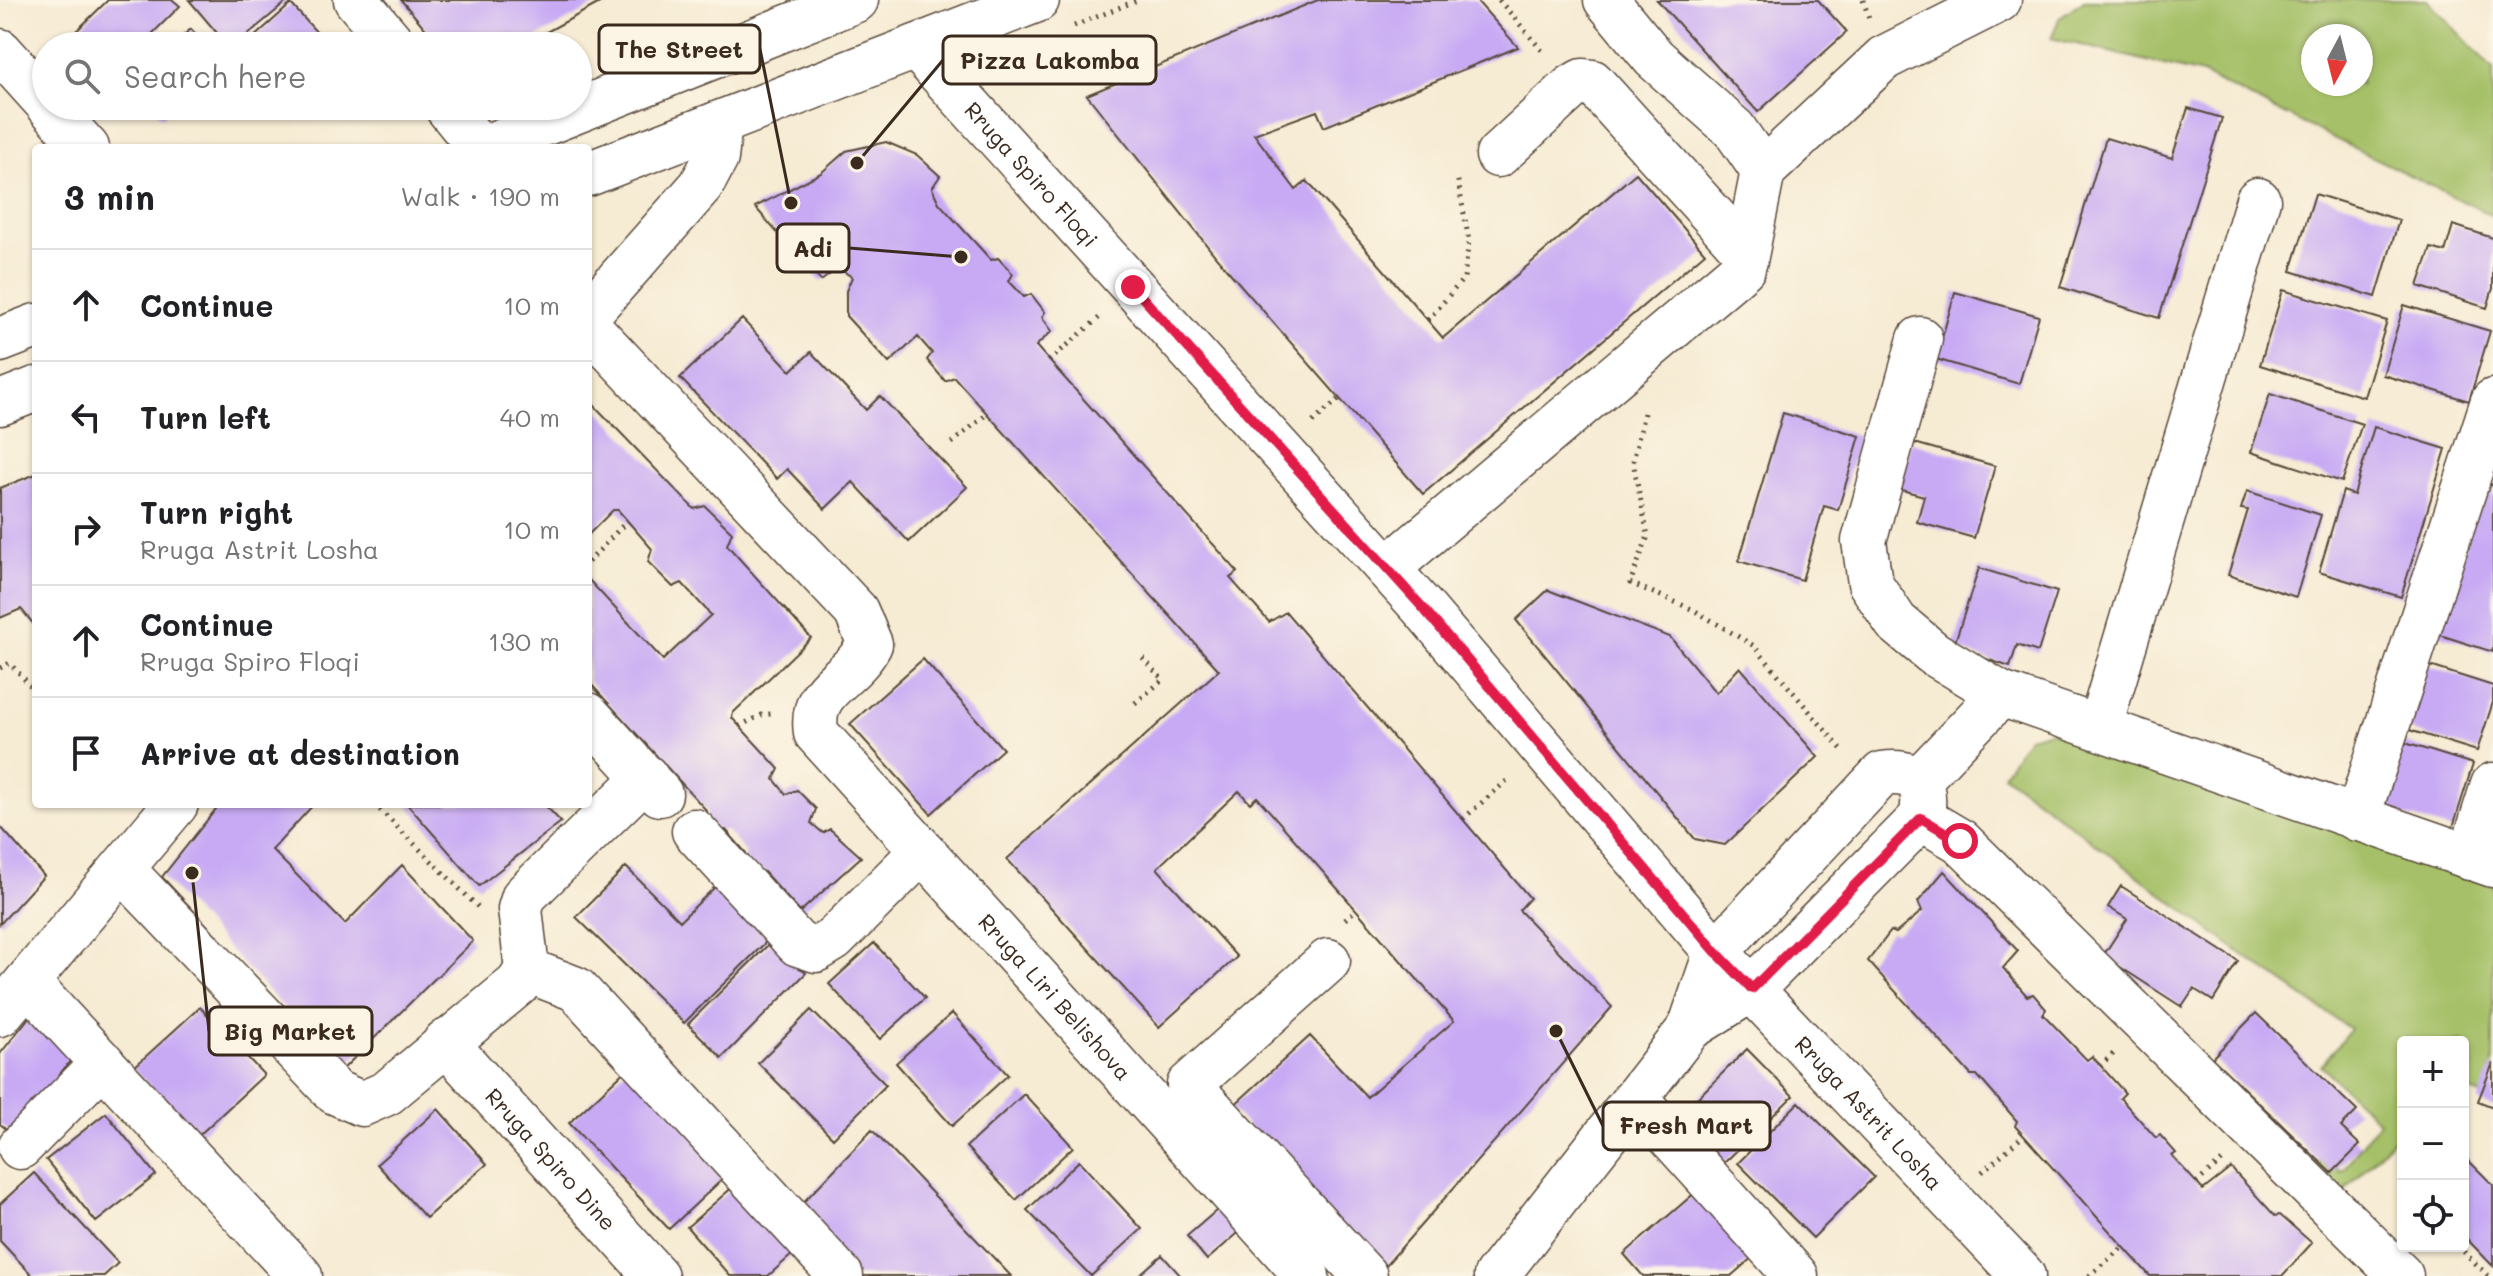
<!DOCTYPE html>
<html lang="en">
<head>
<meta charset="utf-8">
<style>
  :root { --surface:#fff; --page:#f6f6f6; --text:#202124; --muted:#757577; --line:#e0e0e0 }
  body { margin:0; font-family:Mali,sans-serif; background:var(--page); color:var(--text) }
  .controls { position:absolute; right:24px; bottom:24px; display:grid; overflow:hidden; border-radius:8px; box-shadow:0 2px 6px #0004 }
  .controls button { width:72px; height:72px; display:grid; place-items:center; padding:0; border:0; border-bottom:2px solid var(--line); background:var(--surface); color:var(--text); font:40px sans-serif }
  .compass { position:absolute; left:2301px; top:24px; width:72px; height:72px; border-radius:50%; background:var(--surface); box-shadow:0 2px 6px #0004; rotate:187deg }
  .stop { position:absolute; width:24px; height:24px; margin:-18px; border:6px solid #e11d48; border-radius:50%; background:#fff }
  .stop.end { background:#e11d48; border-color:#fff; box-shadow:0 2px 8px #0008 }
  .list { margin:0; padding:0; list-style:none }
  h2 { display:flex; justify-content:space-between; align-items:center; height:104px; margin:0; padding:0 32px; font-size:34px }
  h2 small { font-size:26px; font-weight:400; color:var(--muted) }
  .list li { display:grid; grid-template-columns:52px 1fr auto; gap:24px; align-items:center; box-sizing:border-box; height:112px; padding:0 32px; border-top:2px solid var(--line) }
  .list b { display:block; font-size:30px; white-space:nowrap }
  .list p { margin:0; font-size:26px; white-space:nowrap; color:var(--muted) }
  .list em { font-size:26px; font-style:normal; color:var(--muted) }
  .icon { flex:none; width:44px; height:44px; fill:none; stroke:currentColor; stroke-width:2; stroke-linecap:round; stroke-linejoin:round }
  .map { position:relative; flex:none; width:2493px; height:1276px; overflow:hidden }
  .search { position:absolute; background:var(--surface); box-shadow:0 2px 6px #0004; left:32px; top:32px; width:560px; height:88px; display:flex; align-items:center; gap:20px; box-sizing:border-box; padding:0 28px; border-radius:44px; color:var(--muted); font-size:30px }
  .panel { position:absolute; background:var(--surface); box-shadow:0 2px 6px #0004; left:32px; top:144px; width:560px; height:664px; border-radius:8px }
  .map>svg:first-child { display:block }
  .green { fill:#a5c067; stroke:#707542; stroke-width:2; fill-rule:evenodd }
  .building { fill:#c8aaf4 }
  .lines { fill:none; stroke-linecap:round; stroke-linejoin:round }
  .minor-casing { stroke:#574739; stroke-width:47 }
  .major-casing { stroke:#574739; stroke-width:47 }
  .path { stroke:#574739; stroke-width:5; stroke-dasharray:2 6; stroke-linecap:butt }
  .minor { stroke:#fff; stroke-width:44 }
  .major { stroke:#fff; stroke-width:44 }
  .route { stroke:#e11d48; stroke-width:10 }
  .labels { text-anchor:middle; stroke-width:6; stroke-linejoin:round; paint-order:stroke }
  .street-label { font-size:22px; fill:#3b2a1e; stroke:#fcf5e5 }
  .leader { fill:none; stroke:#3b2a1e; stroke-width:3 }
  .callout-dot { fill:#3b2a1e; stroke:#fcf5e5; stroke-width:3 }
  .callout { fill:#fcf5e5; stroke:#3b2a1e; stroke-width:3 }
  .callout-label { font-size:24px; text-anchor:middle; font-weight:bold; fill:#3b2a1e }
</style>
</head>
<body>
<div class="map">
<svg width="2493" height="1276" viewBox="0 0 2493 1276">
  <rect width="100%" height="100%" fill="#fcf5e5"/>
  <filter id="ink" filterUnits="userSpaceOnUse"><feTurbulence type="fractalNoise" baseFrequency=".0125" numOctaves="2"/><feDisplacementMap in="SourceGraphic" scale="16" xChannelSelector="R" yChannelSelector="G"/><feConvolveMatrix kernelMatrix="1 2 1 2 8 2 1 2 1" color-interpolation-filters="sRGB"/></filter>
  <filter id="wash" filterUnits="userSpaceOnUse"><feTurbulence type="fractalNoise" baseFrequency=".006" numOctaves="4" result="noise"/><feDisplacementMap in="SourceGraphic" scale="32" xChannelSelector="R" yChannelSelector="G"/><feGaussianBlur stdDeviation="1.8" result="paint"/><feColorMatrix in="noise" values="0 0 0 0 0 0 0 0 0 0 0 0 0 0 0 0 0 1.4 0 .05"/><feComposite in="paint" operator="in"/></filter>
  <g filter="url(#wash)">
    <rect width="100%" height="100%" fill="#f6ebd3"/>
    <path class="green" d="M 2084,0 L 2427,0 L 2493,69 L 2493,216 L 2202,74 L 2051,38 L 2060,17 ZM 2313,36 L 2361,36 L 2361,84 L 2313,84 Z
      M 2070,726 L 2493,883 L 2493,1072 L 2483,1096 L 2463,1088 L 2463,1042 L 2403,1042 L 2403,1128 L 2341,1195 L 2314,1168 L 2323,1157 L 2342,1171 L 2379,1121 L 2321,1066 L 2350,1029 L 2243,955 L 2003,774 L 2028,737 Z"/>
    <g id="blocks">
      <path class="building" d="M 108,0 L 173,0 L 180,6 L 140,46 L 61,46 Z
        M 189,0 L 289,0 L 234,46 L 228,46 Z
        M 401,0 L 605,0 L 521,46 L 440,46 Z
        M 1318,0 L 1476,0 L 1518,47 L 1324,127 L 1317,111 L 1254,134 L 1296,190 L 1307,181 L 1443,338 L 1636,173 L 1705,253 L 1423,494 L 1217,258 L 1087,95 Z
        M 1657,0 L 1818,0 L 1847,32 L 1758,112 Z
        M 291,4 L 329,46 L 244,46 Z
        M 191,29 L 206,46 L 171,46 Z
        M 152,106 L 174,106 L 162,117 Z
        M 2188,108 L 2222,118 L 2159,318 L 2060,287 L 2106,138 L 2172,158 Z
        M 886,142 L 917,155 L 940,176 L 932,188 L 939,203 L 991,260 L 998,258 L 1013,274 L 1009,281 L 1024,297 L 1031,294 L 1045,312 L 1042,317 L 1052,331 L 1036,346 L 1238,572 L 1230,578 L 1269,622 L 1286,612 L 1530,898 L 1519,910 L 1612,1007 L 1380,1272 L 1231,1108 L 1310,1036 L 1367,1097 L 1454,1021 L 1257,797 L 1250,803 L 1239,791 L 1157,868 L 1237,957 L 1159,1027 L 1007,859 L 1219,670 L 954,377 L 945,381 L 927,360 L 932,353 L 918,337 L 889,363 L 846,316 L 846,291 L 852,277 L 838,268 L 821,281 L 804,264 L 796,268 L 782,253 L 788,245 L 755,207 L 821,173 L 846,151 Z
        M 2315,194 L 2399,220 L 2376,297 L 2291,271 Z
        M 2453,225 L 2493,238 L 2493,288 L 2487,308 L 2418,286 L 2431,248 L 2445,252 Z
        M 2283,290 L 2387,321 L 2364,397 L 2260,365 Z
        M 1955,292 L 2039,316 L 2019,384 L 1936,359 Z
        M 2404,305 L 2490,331 L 2469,401 L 2383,375 Z
        M 742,319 L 791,371 L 811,352 L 866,410 L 880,396 L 967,487 L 909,542 L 853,482 L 825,509 L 787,469 L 777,479 L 680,378 Z
        M 2270,394 L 2362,424 L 2342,482 L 2251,452 Z
        M 588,399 L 694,509 L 705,506 L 732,532 L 727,545 L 811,638 L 733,713 L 732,718 L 779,769 L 774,779 L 786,794 L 797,790 L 816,809 L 811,823 L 823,833 L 830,829 L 861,857 L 800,912 L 764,872 L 754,871 L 744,858 L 746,853 L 726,830 L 718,831 L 706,819 L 707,811 L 588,681 L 588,579 L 663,660 L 711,615 L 682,583 L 673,587 L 648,562 L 652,549 L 618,510 L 613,510 L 588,535 Z
        M 1783,413 L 1860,436 L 1838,510 L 1824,506 L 1802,580 L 1739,561 Z
        M 2374,427 L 2446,449 L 2401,597 L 2319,572 L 2343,491 L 2354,495 Z
        M 1911,442 L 1995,466 L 1974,538 L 1917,522 L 1924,496 L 1898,489 Z
        M 36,474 L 36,627 L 21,609 L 0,618 L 0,488 Z
        M 2485,483 L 2493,486 L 2493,652 L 2437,634 Z
        M 2247,491 L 2321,515 L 2296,597 L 2228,575 L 2248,510 L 2241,509 Z
        M 1979,568 L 2057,592 L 2038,652 L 2017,645 L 2010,667 L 1953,648 Z
        M 1548,590 L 1670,637 L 1716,693 L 1740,667 L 1818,757 L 1725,845 L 1695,839 L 1516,620 Z
        M 923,659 L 1003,749 L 931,814 L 850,724 Z
        M 2427,665 L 2493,686 L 2493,702 L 2477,751 L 2406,729 Z
        M 2402,742 L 2473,764 L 2452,830 L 2382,809 Z
        M 220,804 L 314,804 L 272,850 L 345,924 L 402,865 L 473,941 L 342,1070 L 162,877 Z
        M 407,804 L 544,804 L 561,822 L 479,886 Z
        M 0,826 L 44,876 L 0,924 Z
        M 626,867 L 680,921 L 719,883 L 772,936 L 684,1023 L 576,917 Z
        M 1944,871 L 2018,951 L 2003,968 L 2027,996 L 2033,994 L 2046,1009 L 2043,1014 L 2087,1060 L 2092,1056 L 2125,1093 L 2120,1098 L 2156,1138 L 2160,1135 L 2176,1153 L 2172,1156 L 2203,1190 L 2231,1168 L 2275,1216 L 2280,1215 L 2312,1243 L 2282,1276 L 2150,1276 L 2015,1126 L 2017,1121 L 1977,1075 L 1971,1075 L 1868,961 L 1891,931 L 1896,933 L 1922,911 L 1918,902 Z
        M 2121,886 L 2238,961 L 2213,1001 L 2194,989 L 2182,1007 L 2103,956 L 2127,919 L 2108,907 Z
        M 773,940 L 806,973 L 722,1058 L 688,1024 Z
        M 874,943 L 925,998 L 880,1039 L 829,984 Z
        M 200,1007 L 264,1075 L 197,1137 L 133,1068 Z
        M 811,1010 L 886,1085 L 833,1138 L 758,1063 Z
        M 952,1013 L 1008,1075 L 952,1126 L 896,1063 Z
        M 2256,1013 L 2357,1111 L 2341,1127 L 2360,1145 L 2332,1173 L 2212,1058 Z
        M 31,1015 L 77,1052 L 13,1134 L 0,1124 L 0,1054 Z
        M 1747,1049 L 1793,1096 L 1724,1163 L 1678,1117 Z
        M 2493,1063 L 2493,1107 L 2478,1101 Z
        M 629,1067 L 729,1173 L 669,1229 L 569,1123 Z
        M 1024,1094 L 1073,1147 L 1016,1200 L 966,1147 Z
        M 1799,1102 L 1874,1177 L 1813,1238 L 1738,1163 Z
        M 438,1109 L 487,1164 L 426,1218 L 377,1164 Z
        M 106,1113 L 156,1175 L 96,1222 L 46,1160 Z
        M 872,1130 L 1011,1276 L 856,1276 L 795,1211 Z
        M 2463,1155 L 2493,1185 L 2493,1266 L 2463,1235 Z
        M 1079,1161 L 1142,1229 L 1091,1276 L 1027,1210 Z
        M 34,1173 L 118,1263 L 104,1276 L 33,1276 L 0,1241 L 0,1204 Z
        M 735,1185 L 794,1253 L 768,1276 L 730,1276 L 687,1227 Z
        M 1697,1191 L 1754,1256 L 1731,1276 L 1643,1276 L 1624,1254 Z
        M 1224,1204 L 1244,1228 L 1207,1260 L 1187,1236 Z
        M 1162,1255 L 1181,1276 L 1138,1276 Z"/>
    </g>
  </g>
  <g filter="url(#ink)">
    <use href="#blocks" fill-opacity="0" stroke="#574739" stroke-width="2"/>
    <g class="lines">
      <defs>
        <g id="minor">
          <path d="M 356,0 L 395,46"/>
          <path d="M 1606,0 L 1654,58 L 1734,129 L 1763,171 L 1745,261"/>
          <path id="s1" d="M 916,47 L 1423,608 L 1716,952 L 2023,1276"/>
          <path d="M 0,51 L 46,102"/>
          <path d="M 49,106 L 87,148"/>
          <path d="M 446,106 L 480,148"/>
          <path d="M 1763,171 L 1884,58 L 1999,0"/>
          <path d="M 588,314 L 701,186 L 716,158 L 720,123"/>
          <path id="s2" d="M 588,326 L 856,611 L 870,644 C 849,683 809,686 816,733 L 1307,1276"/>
          <path d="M 1920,339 L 1864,541 L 1870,583 L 1896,622 L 1933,653 L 2001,694 L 2493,865"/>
          <path d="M 1388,568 L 1743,268 L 1743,249 L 1592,82 L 1582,81 L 1572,87 L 1498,155"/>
          <path d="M 588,715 L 660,794"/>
          <path d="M 2100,726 L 2258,200"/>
          <path d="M 1918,781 L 2001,694"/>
          <path d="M 1921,818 L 1960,841 L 2401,1276"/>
          <path d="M 2357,819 L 2493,401"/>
          <path d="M 694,831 L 798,944 L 816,950 L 834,939 L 922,851"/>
          <path d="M 2470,858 L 2493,785"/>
          <path d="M 122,869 L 335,1092 L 362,1104 L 387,1093 L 518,984 L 527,970"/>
          <path d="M 1328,961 L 1189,1085 L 1365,1276"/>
          <path d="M 527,970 L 576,989 L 841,1276"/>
          <path d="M 527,970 L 520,909 L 524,896 L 646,777"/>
          <path d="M 27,982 L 300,1276"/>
          <path d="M 0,1014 L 176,804"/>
          <path id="s3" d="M 445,1042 L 656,1276"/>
          <path d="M 1636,1099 L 1796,1276"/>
          <path d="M 20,1147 L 103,1063"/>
          <path d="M 1496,1276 L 1690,1028 L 1716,952 L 1882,774 C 1916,769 1929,784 1921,818 L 1752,989 L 1690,1028"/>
        </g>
        <path id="major" d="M 483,148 L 856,0
          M 588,174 L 1037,0
          M 0,340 L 36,326
          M 0,403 L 36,389"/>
      </defs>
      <use href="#minor" class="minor-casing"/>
      <use href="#major" class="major-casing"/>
      <path class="path" d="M 1499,0 L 1545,54
        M 1863,0 L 1869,18
        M 1074,26 L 1138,0
        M 1428,320 L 1464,278 L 1469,241 L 1457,176
        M 1049,361 L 1100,317
        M 1644,413 L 1633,462 L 1648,536 L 1630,583 L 1694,610 L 1754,646 L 1843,751
        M 1313,422 L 1339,399
        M 952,443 L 988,413
        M 588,562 L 627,521
        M 0,668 L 10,663 L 36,692
        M 1135,703 L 1163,680 L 1141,656
        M 739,726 L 762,715 L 771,714
        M 374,804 L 478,907
        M 1463,819 L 1511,777
        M 1345,919 L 1356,910
        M 2100,1066 L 2114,1053
        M 1982,1172 L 2023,1136
        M 2196,1183 L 2222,1161
        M 2458,1246 L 2488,1276
        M 2089,1276 L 2123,1247"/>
      <use href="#minor" class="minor"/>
      <use href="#major" class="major"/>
    </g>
  </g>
  <g class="lines" filter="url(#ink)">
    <path class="route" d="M 1133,287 L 1423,608 L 1716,952 L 1752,989 L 1921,818 L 1960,841"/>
  </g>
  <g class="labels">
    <g class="street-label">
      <text dy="8" stroke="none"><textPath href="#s1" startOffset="172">Rruga Spiro Floqi</textPath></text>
      <text dy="8" stroke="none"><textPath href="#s2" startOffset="892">Rruga Liri Belishova</textPath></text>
      <text dy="8" stroke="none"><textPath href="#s1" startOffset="1430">Rruga Astrit Losha</textPath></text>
      <text dy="8" stroke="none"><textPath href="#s3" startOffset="158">Rruga Spiro Dine</textPath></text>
    </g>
  </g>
  <path class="leader" d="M791 203L760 49M857 163L943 60M961 257L849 248M192 873L209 1031M1556 1031L1603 1126"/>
  <g class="callout-dot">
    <circle cx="791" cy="203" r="8"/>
    <circle cx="857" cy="163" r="8"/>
    <circle cx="961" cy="257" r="8"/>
    <circle cx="192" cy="873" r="8"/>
    <circle cx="1556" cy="1031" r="8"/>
  </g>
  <g class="callout">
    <rect x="599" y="25" width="161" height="48" rx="8"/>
    <rect x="943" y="36" width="213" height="48" rx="8"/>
    <rect x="777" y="224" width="72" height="48" rx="8"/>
    <rect x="209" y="1007" width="163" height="48" rx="8"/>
    <rect x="1603" y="1102" width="167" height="48" rx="8"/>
  </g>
  <g class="callout-label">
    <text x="679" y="58">The Street</text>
    <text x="1050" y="69">Pizza Lakomba</text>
    <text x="813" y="257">Adi</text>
    <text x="290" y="1040">Big Market</text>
    <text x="1686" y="1134">Fresh Mart</text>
  </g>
</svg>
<div class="controls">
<button>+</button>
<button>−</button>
<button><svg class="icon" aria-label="locate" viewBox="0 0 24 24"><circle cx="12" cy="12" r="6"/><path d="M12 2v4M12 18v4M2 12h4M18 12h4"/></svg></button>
</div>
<svg class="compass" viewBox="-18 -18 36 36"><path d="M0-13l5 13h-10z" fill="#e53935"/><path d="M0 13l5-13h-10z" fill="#757577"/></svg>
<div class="stop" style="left:1960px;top:841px"></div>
<div class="stop end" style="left:1133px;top:287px"></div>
<div class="search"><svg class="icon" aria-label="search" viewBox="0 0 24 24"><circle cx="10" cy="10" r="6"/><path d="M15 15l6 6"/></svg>Search here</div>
<section class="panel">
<h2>3 min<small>Walk · 190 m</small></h2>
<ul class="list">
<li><svg class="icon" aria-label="ahead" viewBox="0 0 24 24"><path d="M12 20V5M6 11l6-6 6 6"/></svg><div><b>Continue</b></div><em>10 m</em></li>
<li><svg class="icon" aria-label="left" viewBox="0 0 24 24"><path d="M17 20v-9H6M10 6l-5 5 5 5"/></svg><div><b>Turn left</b></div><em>40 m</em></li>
<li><svg class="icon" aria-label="right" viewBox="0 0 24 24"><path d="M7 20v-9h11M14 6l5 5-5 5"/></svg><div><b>Turn right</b><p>Rruga Astrit Losha</p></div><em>10 m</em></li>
<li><svg class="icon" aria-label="ahead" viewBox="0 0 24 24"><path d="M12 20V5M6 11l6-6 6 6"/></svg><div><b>Continue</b><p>Rruga Spiro Floqi</p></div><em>130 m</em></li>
<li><svg class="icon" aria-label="arrive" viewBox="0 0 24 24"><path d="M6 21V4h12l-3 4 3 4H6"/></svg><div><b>Arrive at destination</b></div></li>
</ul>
</section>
</div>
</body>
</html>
